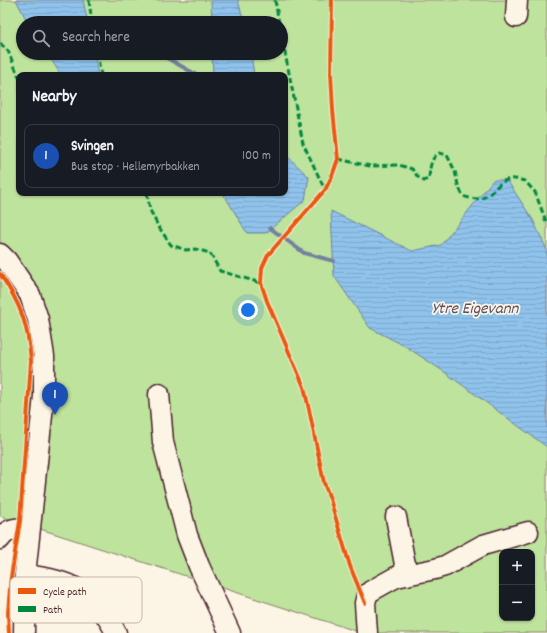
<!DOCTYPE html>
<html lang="en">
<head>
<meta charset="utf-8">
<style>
  :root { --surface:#171b24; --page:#20242c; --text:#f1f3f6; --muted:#9ea1a6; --line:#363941; --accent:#0f766e }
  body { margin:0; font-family:Dekko,sans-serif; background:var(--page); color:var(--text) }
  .controls { position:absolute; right:12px; bottom:12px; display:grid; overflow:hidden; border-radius:8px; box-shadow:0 1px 3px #0004 }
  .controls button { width:36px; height:36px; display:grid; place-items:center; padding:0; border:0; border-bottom:1px solid var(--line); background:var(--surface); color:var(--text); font:20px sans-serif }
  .you { position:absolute; left:248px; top:310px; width:14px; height:14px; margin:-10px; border:3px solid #fff; border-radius:50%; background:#1a73e8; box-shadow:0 0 0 6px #1a73e833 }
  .badge { display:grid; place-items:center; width:26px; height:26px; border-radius:50%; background:var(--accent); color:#fff; font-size:13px; font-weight:700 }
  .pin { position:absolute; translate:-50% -33px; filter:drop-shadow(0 1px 2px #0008) }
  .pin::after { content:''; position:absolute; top:21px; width:14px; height:12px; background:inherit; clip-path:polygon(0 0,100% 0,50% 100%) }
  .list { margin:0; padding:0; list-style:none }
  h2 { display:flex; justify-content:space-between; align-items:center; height:52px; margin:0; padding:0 16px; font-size:17px }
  h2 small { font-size:13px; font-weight:400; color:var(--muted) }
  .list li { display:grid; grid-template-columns:26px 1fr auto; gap:12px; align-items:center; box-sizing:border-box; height:64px; margin:0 8px 8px; padding:0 8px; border:1px solid var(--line); border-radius:8px }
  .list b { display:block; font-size:15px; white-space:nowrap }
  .list p { margin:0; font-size:13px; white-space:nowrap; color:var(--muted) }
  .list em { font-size:13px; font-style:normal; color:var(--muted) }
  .icon { flex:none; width:22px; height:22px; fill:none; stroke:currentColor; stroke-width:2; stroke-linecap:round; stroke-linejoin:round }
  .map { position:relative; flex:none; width:547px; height:633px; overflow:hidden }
  .search { position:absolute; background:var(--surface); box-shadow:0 1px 3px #0004; left:16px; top:16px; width:272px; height:44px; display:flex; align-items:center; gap:10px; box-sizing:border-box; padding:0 14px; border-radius:22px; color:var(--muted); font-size:15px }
  .panel { position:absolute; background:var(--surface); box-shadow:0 1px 3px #0004; left:16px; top:72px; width:272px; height:124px; border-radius:8px }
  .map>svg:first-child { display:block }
  .park { fill:#bee39d; stroke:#848164; fill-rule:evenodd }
  .water { fill:url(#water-rules); stroke:#73819f }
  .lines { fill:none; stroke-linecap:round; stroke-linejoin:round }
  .stream { stroke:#73819f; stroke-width:4 }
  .minor-casing { stroke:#4a1f2b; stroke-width:23 }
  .minor { stroke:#fcf5e5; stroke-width:20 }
  .quiet { stroke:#00873e; stroke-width:3; stroke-dasharray:6 3; stroke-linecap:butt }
  .cycleway-casing { stroke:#fcf5e5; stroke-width:6 }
  .cycleway { stroke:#e8590c; stroke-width:4 }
  .labels { text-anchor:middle; stroke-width:3.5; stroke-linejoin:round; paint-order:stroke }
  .water-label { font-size:17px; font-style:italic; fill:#5f5065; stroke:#fcf5e5 }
  .key { fill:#fcf5e5; stroke:#c7b5ad; stroke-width:1 }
  .key-label { font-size:11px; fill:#4a1f2b }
</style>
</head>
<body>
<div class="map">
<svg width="547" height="633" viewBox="0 0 547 633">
  <defs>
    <pattern id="water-rules" width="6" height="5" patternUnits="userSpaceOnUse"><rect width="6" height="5" fill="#8fc3ec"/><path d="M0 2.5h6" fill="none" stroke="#7da7cb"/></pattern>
  </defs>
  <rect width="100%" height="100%" fill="#fcf5e5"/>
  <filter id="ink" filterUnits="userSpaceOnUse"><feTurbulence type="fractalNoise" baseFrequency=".025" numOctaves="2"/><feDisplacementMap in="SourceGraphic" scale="8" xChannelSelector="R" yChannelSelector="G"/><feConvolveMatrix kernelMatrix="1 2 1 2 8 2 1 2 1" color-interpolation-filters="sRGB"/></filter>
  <g filter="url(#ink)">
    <path class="park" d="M 0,0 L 547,0 L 547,633 L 362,633 L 0,516 ZM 23,23 L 281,23 L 281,53 L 23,53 ZM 19,75 L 285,75 L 285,193 L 19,193 ZM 502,552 L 532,552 L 532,618 L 502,618 Z"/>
    <path class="water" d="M 16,0 L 83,0 L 88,23 L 28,23 Z
      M 211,0 L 238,0 L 244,23 L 212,23 Z
      M 47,53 L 94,53 L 98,75 L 61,75 Z
      M 212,53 L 251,53 L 254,75 L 213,75 Z
      M 285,154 L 309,177 L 305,200 L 266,233 L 247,233 L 223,193 L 285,193 Z
      M 493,180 L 507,180 L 533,220 L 547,250 L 547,447 L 443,371 L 405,346 L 370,328 L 334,276 L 331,211 L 412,251 L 441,245 Z"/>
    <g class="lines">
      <path class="stream" d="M 158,53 L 197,75
        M 270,228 L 304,253 L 334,261"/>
      <defs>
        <path id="minor" d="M 516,17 L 517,0
          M 0,254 L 7,261 L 30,295 L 38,319 L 44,356 L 44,396 L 25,575 L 24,633
          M 159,394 L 163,442 L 187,535 L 199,566 L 230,633
          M 396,517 L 407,575
          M 0,539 C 7,528 18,528 29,528
          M 25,575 C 69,580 96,591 116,633
          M 367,633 L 365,603 L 367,595 L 371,591 L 396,577 L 435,569 L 445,566 L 483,545 L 528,532"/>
      </defs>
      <use href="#minor" class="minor-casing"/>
      <use href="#minor" class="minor"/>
      <path class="quiet" d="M 89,0 L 92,23
        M 275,0 L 279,23
        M 281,33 L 303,143 L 325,190
        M 0,43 L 8,51 L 19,77
        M 97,53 L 101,75
        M 338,159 L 370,166 L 399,165 L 412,169 L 418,177 L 424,181 L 429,178 C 430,169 430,158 439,153 L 447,155 L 455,171 L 458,185 L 463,196 C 492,207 491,183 510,179 C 514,178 520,180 525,181 L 535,192 L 547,224
        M 147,193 L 150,210 L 158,226 L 171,245 L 186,250 L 195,249 L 210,253 L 220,271 L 261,283"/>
      <defs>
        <path id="cycleway" d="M 332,0 L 331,73 L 333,110 L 338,159 L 332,176 L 325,190 L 268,255 L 262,268 L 261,283 L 267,301 L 304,387 L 310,414 L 324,483 L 330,499 L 350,566 L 365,603
          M 0,274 C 21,304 28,325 31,361 L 20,521 L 11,577 L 8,613 L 9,633"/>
      </defs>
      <use href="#cycleway" class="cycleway-casing"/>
      <use href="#cycleway" class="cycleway"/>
    </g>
  </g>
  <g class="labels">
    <g class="water-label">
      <text x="475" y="313">Ytre Eigevann</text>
    </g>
  </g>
  <rect x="10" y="577" width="132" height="46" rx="6" class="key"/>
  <rect x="18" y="588" width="18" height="6" fill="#e8590c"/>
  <rect x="18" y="606" width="18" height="6" fill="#00873e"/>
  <g class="key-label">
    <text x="43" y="595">Cycle path</text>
    <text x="43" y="613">Path</text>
  </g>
</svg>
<div class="controls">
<button>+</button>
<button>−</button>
</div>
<div class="you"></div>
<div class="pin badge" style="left:55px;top:415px;background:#1a4fb4">1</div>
<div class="search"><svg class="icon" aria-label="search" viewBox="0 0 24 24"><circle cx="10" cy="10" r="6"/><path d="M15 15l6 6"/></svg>Search here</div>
<section class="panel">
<h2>Nearby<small></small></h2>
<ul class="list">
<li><span class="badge" style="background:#1a4fb4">1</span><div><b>Svingen</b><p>Bus stop · Hellemyrbakken</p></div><em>100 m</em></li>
</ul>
</section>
</div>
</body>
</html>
